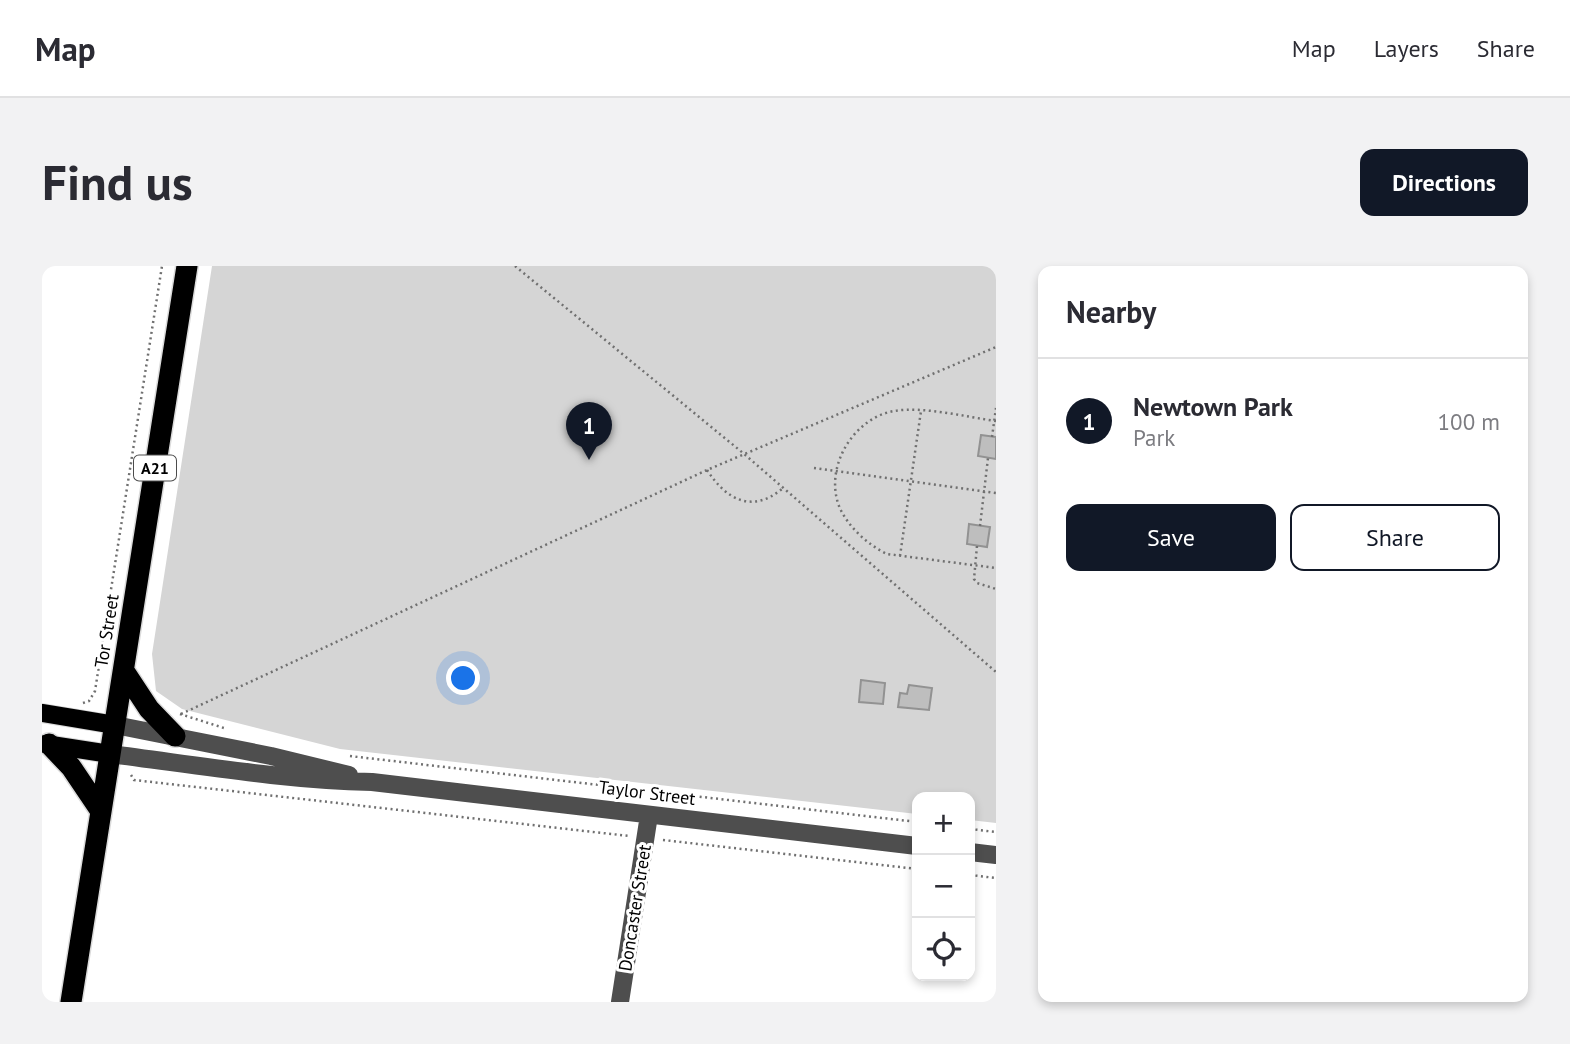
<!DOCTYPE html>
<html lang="en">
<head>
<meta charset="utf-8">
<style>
  :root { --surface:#fff; --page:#f2f2f3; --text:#2b2b33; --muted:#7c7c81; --line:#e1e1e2; --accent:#111827 }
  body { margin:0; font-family:"PT Sans",sans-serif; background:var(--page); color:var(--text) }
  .controls { position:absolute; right:21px; bottom:21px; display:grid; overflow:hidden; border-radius:14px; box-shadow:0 4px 10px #0003 }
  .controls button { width:63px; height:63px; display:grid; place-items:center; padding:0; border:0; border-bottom:2px solid var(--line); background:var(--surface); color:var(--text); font:35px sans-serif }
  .you { position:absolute; left:422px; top:413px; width:24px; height:24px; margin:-18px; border:5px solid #fff; border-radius:50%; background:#1a73e8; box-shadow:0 0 0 10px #1a73e833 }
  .badge { display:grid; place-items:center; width:46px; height:46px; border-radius:50%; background:var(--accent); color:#fff; font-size:23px; font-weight:700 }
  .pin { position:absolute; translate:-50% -58px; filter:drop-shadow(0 2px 4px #0008) }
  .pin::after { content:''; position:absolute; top:37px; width:24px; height:21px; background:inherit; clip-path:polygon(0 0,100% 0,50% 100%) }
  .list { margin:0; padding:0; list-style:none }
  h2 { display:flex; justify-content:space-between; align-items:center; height:91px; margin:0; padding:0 28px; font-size:30px }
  h2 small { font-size:23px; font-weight:400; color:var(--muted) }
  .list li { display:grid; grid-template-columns:46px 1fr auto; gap:21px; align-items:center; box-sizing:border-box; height:126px; padding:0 28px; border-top:2px solid var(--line) }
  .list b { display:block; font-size:26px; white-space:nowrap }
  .list p { margin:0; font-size:23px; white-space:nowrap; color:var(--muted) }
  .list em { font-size:23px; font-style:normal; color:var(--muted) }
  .actions { display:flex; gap:14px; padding:21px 28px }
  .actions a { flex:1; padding:16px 0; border:2px solid var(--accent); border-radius:14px; text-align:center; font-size:24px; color:var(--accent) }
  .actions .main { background:var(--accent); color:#fff }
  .icon { flex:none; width:38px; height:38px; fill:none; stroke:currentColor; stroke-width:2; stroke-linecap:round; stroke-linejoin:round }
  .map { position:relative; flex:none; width:954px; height:736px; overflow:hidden; border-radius:14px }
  header { display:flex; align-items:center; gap:42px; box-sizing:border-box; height:98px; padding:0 35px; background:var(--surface); border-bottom:2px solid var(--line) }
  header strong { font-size:33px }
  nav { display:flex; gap:38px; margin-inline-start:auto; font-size:24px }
  .intro { display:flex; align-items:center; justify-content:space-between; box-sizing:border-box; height:168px; padding:0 42px }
  h1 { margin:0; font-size:49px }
  .button { padding:18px 32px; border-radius:14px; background:var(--accent); color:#fff; font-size:24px; font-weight:700 }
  main { display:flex; gap:42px; padding:0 42px }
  aside { flex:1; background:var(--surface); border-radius:14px; box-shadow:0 4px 10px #0003 }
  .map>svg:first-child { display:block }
  .green { fill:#d5d5d5 }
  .building { fill:#bebebe; stroke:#929292; stroke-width:2 }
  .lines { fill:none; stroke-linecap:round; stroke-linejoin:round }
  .major-casing { stroke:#dbdbdb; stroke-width:20 }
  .highway-casing { stroke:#dbdbdb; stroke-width:24 }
  .path { stroke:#707070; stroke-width:2.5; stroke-dasharray:2 3.5; stroke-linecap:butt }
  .minor { stroke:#4e4e4e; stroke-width:18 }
  .major { stroke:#000; stroke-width:18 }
  .highway { stroke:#000; stroke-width:21 }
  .labels { text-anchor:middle; stroke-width:6; stroke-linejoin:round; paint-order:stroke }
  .shield { fill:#fff; stroke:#4c4c4c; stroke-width:2 }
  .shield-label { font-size:16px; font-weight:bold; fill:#000 }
  .street-label { font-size:18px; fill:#000; stroke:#fff }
</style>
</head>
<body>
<header>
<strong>Map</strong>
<nav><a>Map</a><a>Layers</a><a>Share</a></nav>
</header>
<div class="intro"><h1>Find us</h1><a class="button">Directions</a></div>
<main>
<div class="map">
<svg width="954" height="736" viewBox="0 0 954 736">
  <rect width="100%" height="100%" fill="#fff"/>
  <path class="green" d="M 170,0 L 954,0 L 954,557 L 928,554 L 928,531 L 875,531 L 875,548 L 298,483 L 140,443 L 114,425 L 110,388 Z"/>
  <path class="building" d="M 939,169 L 954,171 L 954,193 L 936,190 Z
    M 927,258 L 948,261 L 945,281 L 925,278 Z
    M 819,414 L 843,417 L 841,438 L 817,436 Z
    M 867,419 L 890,422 L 887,444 L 856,441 L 858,427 L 865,428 Z"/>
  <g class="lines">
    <defs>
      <path id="major" d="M 0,447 L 73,459
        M 3,478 L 68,488"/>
      <path id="highway" d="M 82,405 L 107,443 L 133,470
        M 7,478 L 29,501 L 58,544
        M 29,736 L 145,0"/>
    </defs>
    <use href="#major" class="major-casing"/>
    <use href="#highway" class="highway-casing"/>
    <path class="path" d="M 473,0 L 701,187 L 954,406
      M 954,155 C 924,151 882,140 852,145 C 812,152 782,200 797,240 C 805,260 826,279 845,288 L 954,302
      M 950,171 L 954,142
      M 772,202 L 954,227
      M 665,204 C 684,233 709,248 740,223
      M 938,260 L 946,192
      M 935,280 L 932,313 L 935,317 L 954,323
      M 858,290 L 879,145
      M 41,437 L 47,435 L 53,425 L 120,0
      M 138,448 L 182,462
      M 139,448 L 665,204 L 954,81
      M 308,490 L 875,556
      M 89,509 L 92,514 L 587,570
      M 928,563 L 954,566
      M 621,574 L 875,603
      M 928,609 L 954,612"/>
    <path class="minor" d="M 73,459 L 229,490 L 307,509
      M 68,488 C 155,499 242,514 330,516 L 875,580
      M 928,586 L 954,589
      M 578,736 L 607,549"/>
    <use href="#major" class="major"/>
    <use href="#highway" class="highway"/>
  </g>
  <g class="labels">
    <rect class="shield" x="92" y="189.5" width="42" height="25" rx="5"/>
    <g class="shield-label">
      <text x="113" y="208">A21</text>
    </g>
    <g class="street-label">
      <text transform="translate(65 365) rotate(-81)" y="6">Tor Street</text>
      <text transform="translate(605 527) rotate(7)" y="6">Taylor Street</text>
      <text transform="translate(593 642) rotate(-81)" y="6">Doncaster Street</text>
    </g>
  </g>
</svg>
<div class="controls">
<button>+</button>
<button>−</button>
<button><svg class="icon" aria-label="locate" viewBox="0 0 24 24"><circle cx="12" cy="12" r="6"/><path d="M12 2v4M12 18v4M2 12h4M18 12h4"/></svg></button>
</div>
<div class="you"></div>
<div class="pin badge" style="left:547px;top:194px">1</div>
</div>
<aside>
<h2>Nearby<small></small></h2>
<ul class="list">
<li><span class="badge">1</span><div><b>Newtown Park</b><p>Park</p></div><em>100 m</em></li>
</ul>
<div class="actions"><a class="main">Save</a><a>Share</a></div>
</aside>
</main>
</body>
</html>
